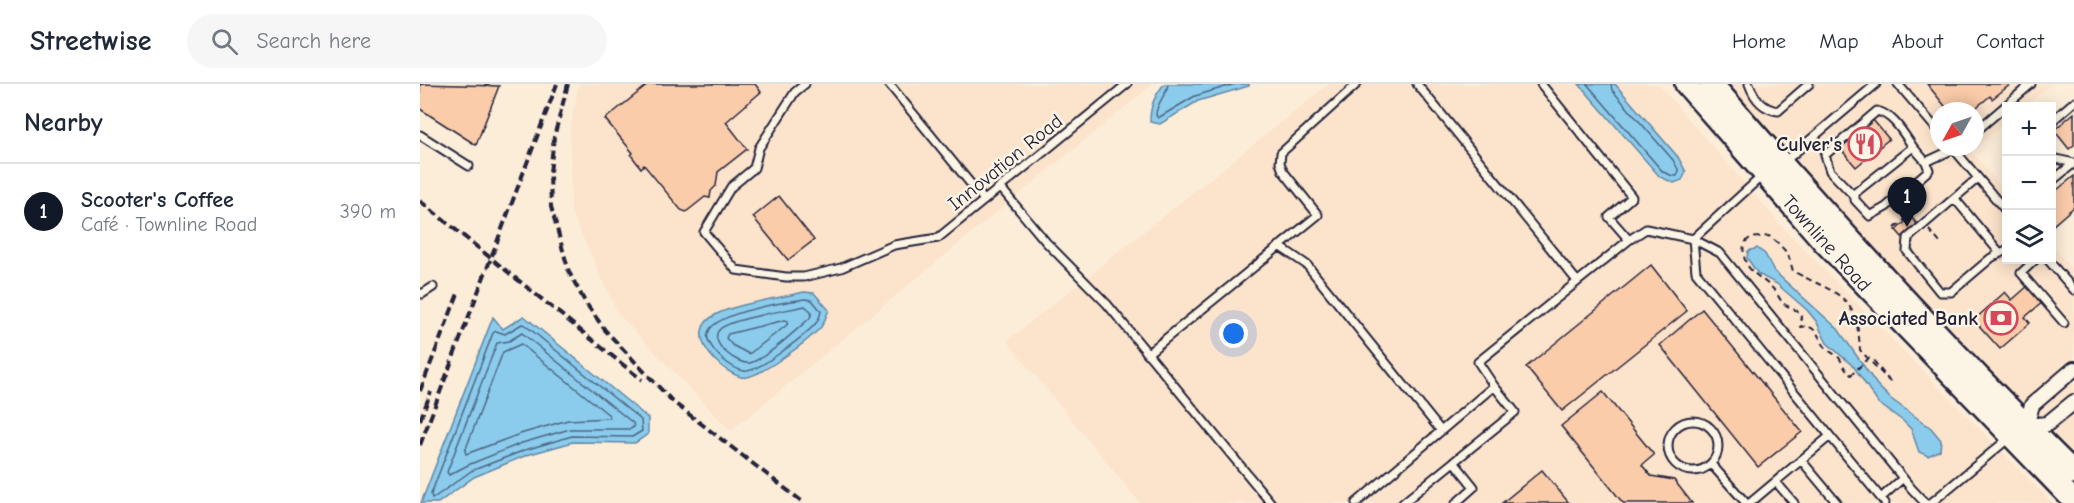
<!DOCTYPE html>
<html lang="en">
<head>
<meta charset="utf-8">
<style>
  :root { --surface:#fff; --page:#f6f6f7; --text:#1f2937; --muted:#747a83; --line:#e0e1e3; --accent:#111827 }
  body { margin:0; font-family:"Comic Neue",sans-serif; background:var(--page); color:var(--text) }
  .controls { position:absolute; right:18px; top:18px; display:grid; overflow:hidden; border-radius:0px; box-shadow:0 3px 15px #0003 }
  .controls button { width:54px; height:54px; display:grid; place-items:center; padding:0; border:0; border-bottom:2px solid var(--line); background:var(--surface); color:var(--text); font:30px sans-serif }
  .compass { position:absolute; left:1510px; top:18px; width:54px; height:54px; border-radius:50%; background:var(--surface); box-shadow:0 3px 15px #0003; rotate:230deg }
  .you { position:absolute; left:814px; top:250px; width:21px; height:21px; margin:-15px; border:4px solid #fff; border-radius:50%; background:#1a73e8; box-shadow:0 0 0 9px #1a73e833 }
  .badge { display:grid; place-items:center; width:39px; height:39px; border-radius:50%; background:var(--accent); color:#fff; font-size:20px; font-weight:700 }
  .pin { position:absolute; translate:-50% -50px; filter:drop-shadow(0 2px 3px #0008) }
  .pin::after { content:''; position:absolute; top:32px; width:21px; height:18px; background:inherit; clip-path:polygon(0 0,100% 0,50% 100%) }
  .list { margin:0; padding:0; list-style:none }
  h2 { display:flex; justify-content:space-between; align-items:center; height:78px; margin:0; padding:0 24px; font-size:26px }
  h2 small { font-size:20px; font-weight:400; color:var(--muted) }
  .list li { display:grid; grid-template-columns:39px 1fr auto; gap:18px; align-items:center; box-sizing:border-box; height:96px; padding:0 24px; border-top:2px solid var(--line) }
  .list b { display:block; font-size:22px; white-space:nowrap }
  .list p { margin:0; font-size:20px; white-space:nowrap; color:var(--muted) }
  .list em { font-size:20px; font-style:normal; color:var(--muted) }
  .icon { flex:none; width:33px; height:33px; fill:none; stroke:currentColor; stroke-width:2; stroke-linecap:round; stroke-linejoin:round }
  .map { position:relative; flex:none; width:1654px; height:419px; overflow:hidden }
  header { display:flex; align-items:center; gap:36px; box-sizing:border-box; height:84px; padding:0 30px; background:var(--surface); border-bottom:2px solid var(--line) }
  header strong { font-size:28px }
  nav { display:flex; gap:33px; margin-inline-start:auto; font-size:21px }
  .search { width:420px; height:54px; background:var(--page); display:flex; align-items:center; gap:15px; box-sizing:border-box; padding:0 21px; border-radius:33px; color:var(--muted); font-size:22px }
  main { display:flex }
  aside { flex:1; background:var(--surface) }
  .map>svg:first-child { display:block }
  .built { fill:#fce3cb; fill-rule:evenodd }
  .water { fill:#8bcbec; stroke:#6187a5; stroke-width:1.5 }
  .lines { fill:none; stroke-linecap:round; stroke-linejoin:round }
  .shore { stroke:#4c6682; stroke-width:1.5 }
  .building { fill:#fbccaa; stroke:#22223b; stroke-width:1.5 }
  .lane-casing { stroke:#22223b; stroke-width:11 }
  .street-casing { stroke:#22223b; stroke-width:18 }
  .primary-casing { stroke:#22223b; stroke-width:26 }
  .path { stroke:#22223b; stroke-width:2; stroke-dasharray:6 4.5; stroke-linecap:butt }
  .lane { stroke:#fcf5e5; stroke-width:7 }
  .street { stroke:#fcf5e5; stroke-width:14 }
  .primary { stroke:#fcf5e5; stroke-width:21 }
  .rail { stroke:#22223b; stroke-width:4; stroke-dasharray:9 4.5; stroke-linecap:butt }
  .labels { text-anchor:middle; stroke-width:5; stroke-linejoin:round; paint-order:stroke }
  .poi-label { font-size:20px; font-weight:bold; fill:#22223b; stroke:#fcf5e5; text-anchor:end }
  .street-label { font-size:20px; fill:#22223b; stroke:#fcf5e5 }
</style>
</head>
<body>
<header>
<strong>Streetwise</strong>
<div class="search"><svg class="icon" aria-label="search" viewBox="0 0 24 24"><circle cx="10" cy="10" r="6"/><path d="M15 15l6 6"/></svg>Search here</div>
<nav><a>Home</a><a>Map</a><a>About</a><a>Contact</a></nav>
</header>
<main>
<aside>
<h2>Nearby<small></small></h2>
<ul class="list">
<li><span class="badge">1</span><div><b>Scooter's Coffee</b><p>Café · Townline Road</p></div><em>390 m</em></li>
</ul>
</aside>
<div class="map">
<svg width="1654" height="419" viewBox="0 0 1654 419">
  <rect width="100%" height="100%" fill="#fcedd9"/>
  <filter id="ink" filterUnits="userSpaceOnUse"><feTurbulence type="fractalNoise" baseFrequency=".0167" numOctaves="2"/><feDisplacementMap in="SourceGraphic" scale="12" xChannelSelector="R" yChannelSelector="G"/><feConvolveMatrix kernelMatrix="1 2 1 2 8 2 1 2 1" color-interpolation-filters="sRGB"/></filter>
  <g filter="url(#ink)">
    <path class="built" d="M 159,0 L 733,0 L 311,347 L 198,230 L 151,128 L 150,46 Z
      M 909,0 L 1238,0 L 1367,148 L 1632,419 L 720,419 L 587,257 Z
      M 1306,0 L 1632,0 L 1605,22 L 1586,22 L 1586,38 L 1551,67 L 1586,109 L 1586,176 L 1632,176 L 1632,161 L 1654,188 L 1654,371 L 1642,358 L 1586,309 L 1481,202 ZM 1519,27 L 1555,27 L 1555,63 L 1519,63 Z"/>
    <path class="water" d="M 744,0 L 829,0 L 829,2 L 778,17 L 740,40 L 730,38 C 730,22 734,13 744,0 Z
      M 1159,0 L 1195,0 L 1258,73 L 1266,88 L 1262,96 L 1254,99 L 1240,93 Z
      M 1337,164 L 1345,170 L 1354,187 L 1418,245 L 1457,301 L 1471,315 L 1511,344 L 1521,356 L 1520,366 L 1508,372 L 1499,368 L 1491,345 L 1483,337 L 1458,319 L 1434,283 L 1407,259 L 1396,237 L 1387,226 L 1357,200 L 1338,190 L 1327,174 L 1328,167 Z
      M 384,208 L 394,209 L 409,226 C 406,232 404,239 401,243 C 390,255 337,297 321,293 C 298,286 262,249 295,231 C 315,220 360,214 384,208 Z
      M 104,232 L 228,334 L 228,350 L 215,359 L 153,358 L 107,371 L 54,393 L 18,419 L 1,419 L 73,233 L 83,245 Z"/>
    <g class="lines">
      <path class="shore" d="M 748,0 C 747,11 736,19 736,31 L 738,34 L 775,12 L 815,0
        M 1167,0 L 1243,88 L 1253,92 L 1257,92 L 1259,87 L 1253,76 L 1192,6 L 1191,0
        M 385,215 L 392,216 L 401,227 C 400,231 399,236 396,239 C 387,250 336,290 324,287 C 313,285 300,274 294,266 C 291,261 286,256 288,249 C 293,229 365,218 385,215 Z
        M 385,222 L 392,228 L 390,234 C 376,246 347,274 330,279 C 319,282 286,258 300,245 C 311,235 368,226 385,222 Z
        M 365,236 L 368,237 L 367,241 L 329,270 L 312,261 L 306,254 L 308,250 Z
        M 102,240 L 105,241 L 221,336 L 222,347 L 212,353 L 152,352 L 105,366 L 51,387 L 15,413 L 12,414 L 11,410 L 73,249 L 76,247 L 85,250 Z
        M 102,249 L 213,339 L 214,343 L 210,345 L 150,345 L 102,359 L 48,381 L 29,391 L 27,388 L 77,259 L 89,257 Z
        M 101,260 L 189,331 L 190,334 L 148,336 L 100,350 L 46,370 L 45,367 L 83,268 Z"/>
    </g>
    <path class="building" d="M 0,0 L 79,2 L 56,61 L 0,25 Z
      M 229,0 L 335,0 L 341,8 L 306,38 L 327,65 L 298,88 L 296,102 L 291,107 L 290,114 L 285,113 L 266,128 L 261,126 L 224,81 L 221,84 L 211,71 L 213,69 L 185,35 Z
      M 1507,0 L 1591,0 L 1572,15 L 1570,12 L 1552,27 L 1529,27 Z
      M 1654,29 L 1654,61 L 1649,65 L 1634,46 Z
      M 1453,36 L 1469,55 L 1436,83 L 1420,64 Z
      M 1654,92 L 1654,123 L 1632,142 L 1632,110 Z
      M 359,112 L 394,156 L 368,176 L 333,133 Z
      M 1491,133 L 1497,140 L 1482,153 L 1476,146 Z
      M 1231,181 L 1267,227 L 1142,327 L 1106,283 Z
      M 1609,201 L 1623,218 L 1605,233 L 1610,239 L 1580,265 L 1554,236 L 1585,208 L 1592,216 Z
      M 1282,225 L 1382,348 L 1338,383 L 1240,261 Z
      M 1183,308 L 1234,371 L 1222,381 L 1231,392 L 1254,396 L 1272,419 L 1203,419 L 1141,342 Z
      M 1122,386 L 1149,419 L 1082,419 Z"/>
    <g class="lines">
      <defs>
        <path id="lane" d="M 385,0 L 375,8 L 339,64 L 334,84 L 311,103 L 284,148 L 316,186 L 366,193 L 384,193 L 421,184 L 474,161 L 518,154 L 707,0
          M 469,0 L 564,116
          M 997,0 L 1157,197
          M 1121,0 L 1212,113 L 1189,133 L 1209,156
          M 1329,0 C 1334,14 1343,25 1358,27 L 1389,0
          M 1478,0 L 1519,48
          M 1632,37 L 1654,18
          M 1555,48 L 1611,0
          M 0,51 L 49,82
          M 1493,63 L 1506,78 L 1509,86 L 1466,123 L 1450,132 L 1435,116 L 1435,109 Z
          M 1532,63 L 1586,127
          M 1632,74 L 1654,79
          M 1364,78 L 1456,0
          M 1506,78 L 1538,63
          M 1558,94 L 1488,154 L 1487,167 L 1520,208 L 1531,208 L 1571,174 L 1586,166
          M 1632,97 L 1654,79
          M 580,103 L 626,158 L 687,220 L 851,419
          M 1435,113 L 1410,87 L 1405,71 L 1457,27 C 1474,31 1483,49 1493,63
          M 1535,115 L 1580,169
          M 1273,155 L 1276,188 L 1410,352 L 1330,419
          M 1273,155 L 1342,92
          M 859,162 L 887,181 L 1021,347
          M 1615,176 L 1601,189 L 1644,239
          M 1628,176 L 1654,206
          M 0,209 L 2,210 L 13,203
          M 727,270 L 898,131 L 863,87 L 860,79 L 861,69 L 937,0
          M1248 362a25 25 0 1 1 50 0a25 25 0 1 1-50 0Z
          M 1410,352 L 1465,419
          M 1381,376 L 1417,419
          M 1034,378 L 1054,403 L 1036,419
          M 1291,380 L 1326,419
          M 1356,398 L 1374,419
          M 1461,414 L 1483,394
          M 936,419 L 1074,302 L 1058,278 L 1209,156 L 1226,145 L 1273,155 L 1300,169 L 1491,404 L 1505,419
          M 983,419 L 1095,328 L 1074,302
          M 1511,419 L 1589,354"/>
        <path id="street" d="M 1654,285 L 1612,321 L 1606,342 L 1627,340 L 1654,318"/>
        <path id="primary" d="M 1266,0 L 1404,158 L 1654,417
          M 1292,0 C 1408,134 1528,265 1654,389"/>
      </defs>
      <use href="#lane" class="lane-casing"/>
      <use href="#street" class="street-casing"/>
      <use href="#primary" class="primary-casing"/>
      <path class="path" d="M 1475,144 L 1494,128 L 1498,132
        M 1509,146 L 1521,160
        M 1470,298 L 1454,277 L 1449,274 L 1431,291 C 1424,285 1424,282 1420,275 C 1417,271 1412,269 1408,266 C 1398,257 1398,239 1381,243 L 1382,238 L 1380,228 C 1375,226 1368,223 1363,219 C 1360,216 1358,211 1355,207 C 1340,190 1320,188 1324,159 L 1330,154 L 1349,152 L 1358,159 L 1368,170 L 1373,187 C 1416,211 1437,207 1440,266 L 1470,298"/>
      <use href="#lane" class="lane"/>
      <use href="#street" class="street"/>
      <use href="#primary" class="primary"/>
      <path class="rail" d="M 148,0 L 134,53 L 130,89 L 131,123 L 149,188 L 165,218 L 185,246 L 253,318 L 384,419
        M 0,117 L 222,296
        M 0,307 L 39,207
        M 0,336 L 11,308
        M 0,361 L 137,0"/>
    </g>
  </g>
  <defs>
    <symbol id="restaurant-ring" viewBox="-11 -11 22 22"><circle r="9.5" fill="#fcf5e5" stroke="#d1495b" stroke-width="1.5"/><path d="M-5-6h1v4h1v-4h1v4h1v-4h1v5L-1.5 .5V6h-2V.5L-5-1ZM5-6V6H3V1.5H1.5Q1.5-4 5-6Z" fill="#d1495b"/></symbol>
    <symbol id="bank-ring" viewBox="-11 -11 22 22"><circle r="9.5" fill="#fcf5e5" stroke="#d1495b" stroke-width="1.5"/><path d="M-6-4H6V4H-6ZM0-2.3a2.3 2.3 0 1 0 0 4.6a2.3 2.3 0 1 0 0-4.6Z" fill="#d1495b"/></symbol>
  </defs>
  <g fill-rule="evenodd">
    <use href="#restaurant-ring" x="1426" y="41" width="38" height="38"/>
    <use href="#bank-ring" x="1562" y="215" width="38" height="38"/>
  </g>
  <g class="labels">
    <g class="poi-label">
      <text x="1422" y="67">Culver's</text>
      <text x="1558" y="241">Associated Bank</text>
    </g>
    <g class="street-label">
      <text transform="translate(585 78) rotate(-39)" y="7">Innovation Road</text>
      <text transform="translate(1407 159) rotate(48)" y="7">Townline Road</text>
    </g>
  </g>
</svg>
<div class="controls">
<button>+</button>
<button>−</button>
<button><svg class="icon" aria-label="layers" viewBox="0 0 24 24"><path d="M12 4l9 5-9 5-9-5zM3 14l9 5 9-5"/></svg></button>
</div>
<svg class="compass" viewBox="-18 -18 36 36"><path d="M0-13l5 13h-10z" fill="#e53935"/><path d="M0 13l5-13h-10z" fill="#747a83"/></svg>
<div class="you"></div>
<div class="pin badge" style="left:1487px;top:143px">1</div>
</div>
</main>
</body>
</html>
